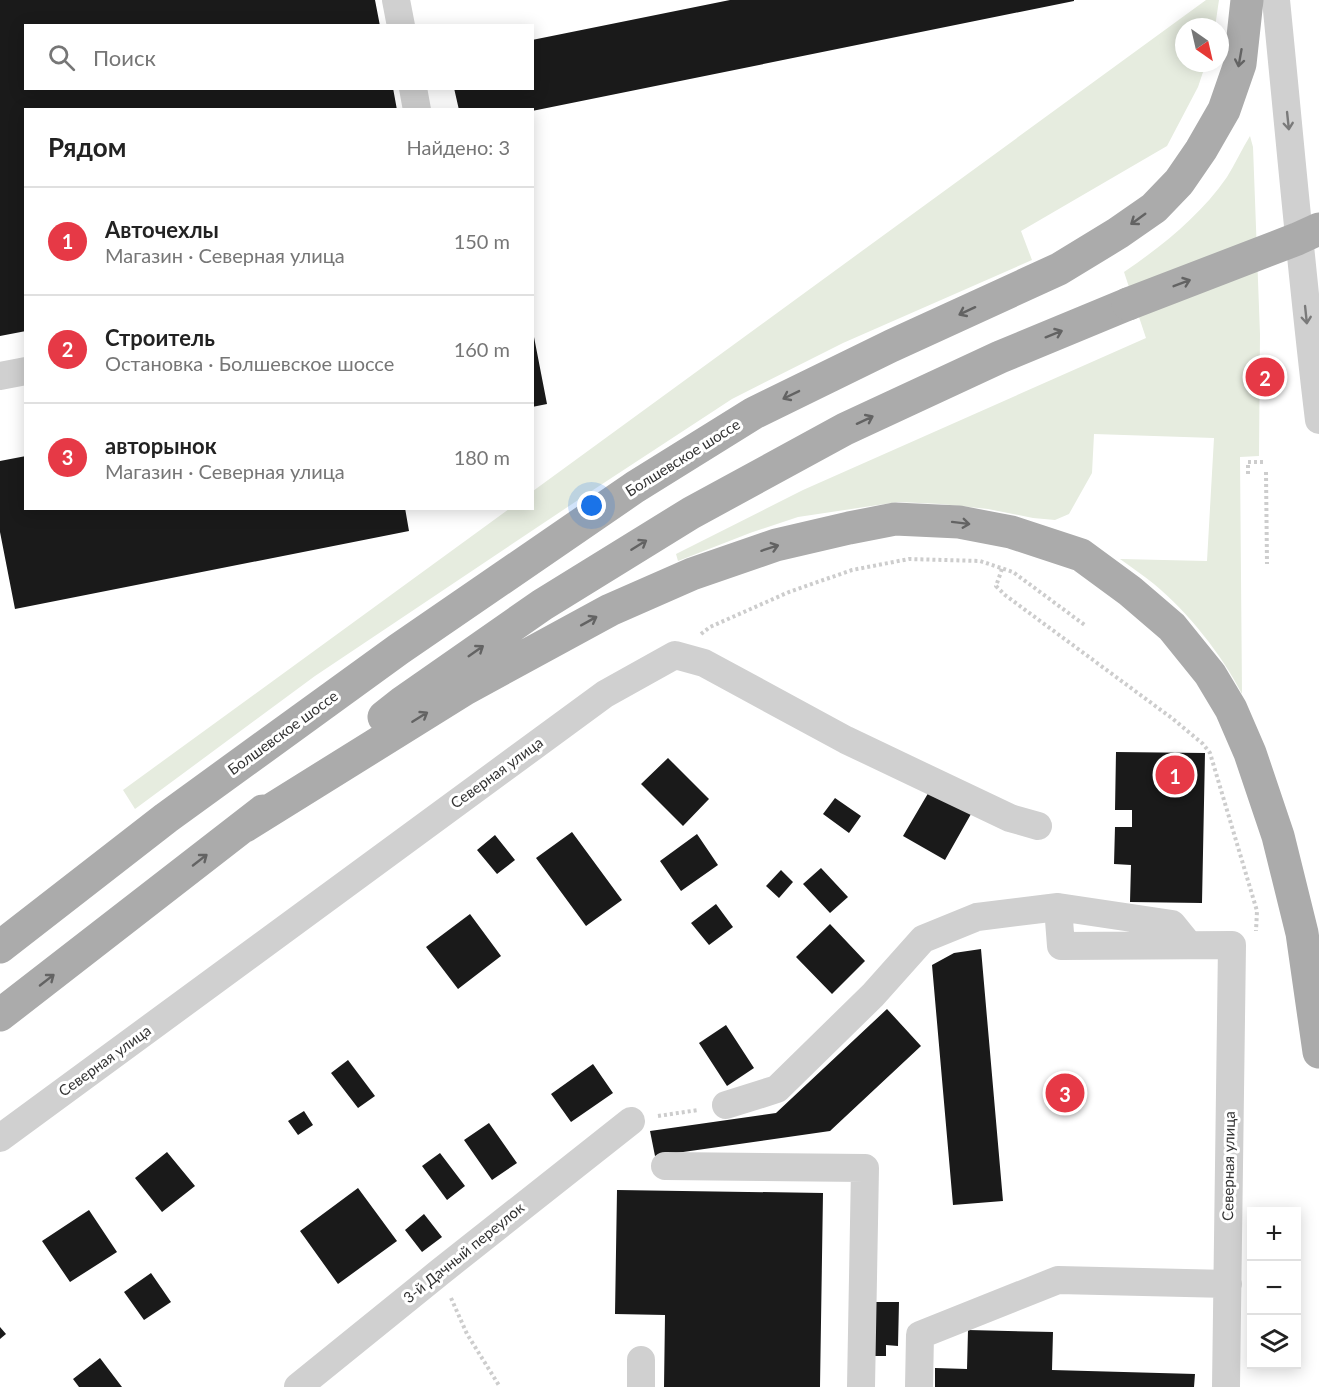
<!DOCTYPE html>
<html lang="ru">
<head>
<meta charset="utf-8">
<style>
  :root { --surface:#fff; --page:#f2f2f2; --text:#222; --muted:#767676; --line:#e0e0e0; --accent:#e63946 }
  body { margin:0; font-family:Lato,sans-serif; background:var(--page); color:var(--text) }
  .controls { position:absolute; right:18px; bottom:18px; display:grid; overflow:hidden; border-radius:0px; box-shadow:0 3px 15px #0003 }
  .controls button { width:54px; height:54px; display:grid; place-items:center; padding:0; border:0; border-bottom:2px solid var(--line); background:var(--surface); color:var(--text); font:30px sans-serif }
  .compass { position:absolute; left:1175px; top:18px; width:54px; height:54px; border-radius:50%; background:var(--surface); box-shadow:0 3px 15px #0003; rotate:146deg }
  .you { position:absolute; left:592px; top:506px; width:21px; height:21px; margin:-15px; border:4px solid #fff; border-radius:50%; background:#1a73e8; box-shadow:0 0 0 9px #1a73e833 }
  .badge { display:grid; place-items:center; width:39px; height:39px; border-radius:50%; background:var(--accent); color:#fff; font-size:20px; font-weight:700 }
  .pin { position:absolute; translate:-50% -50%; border:3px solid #fff; box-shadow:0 2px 6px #0006 }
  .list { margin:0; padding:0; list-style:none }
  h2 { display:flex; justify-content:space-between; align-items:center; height:78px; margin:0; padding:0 24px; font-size:26px }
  h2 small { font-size:20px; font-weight:400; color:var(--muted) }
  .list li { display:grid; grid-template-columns:39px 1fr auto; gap:18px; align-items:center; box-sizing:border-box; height:108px; padding:0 24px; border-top:2px solid var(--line) }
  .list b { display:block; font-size:22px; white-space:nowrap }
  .list p { margin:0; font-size:20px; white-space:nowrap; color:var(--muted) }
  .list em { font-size:20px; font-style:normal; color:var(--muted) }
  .icon { flex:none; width:33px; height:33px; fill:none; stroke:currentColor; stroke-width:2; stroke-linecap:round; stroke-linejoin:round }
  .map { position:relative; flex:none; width:1319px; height:1387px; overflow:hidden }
  .search { position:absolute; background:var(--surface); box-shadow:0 3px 15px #0003; left:24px; top:24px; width:510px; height:66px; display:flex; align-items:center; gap:15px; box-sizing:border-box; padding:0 21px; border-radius:0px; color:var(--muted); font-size:22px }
  .panel { position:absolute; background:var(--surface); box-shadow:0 3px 15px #0003; left:24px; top:108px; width:510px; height:402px; border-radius:0px }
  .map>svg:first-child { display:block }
  .green { fill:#e6ecdf }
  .building { fill:#1a1a1a }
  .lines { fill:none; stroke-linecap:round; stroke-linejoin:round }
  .path { stroke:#cdcdcd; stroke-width:4; stroke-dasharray:3 3; stroke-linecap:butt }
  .minor { stroke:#d0d0d0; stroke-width:28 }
  .major { stroke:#ababab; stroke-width:33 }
  .major-bridge { stroke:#ababab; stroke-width:33 }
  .oneway { stroke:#636363 }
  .oneway2 { stroke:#7a7a7a }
  .labels { text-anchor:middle; stroke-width:6; stroke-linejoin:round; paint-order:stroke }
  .street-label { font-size:15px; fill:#333; stroke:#fff }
</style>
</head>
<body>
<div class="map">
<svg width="1319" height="1387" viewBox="0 0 1319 1387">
  <rect width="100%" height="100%" fill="#fff"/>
  <path class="green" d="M 1206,0 L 1219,0 L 1215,27 L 1184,27 L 1184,63 L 1206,63 L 1198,87 L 1167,146 L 1021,231 L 1032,260 L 843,343 L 732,399 L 590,492 L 315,676 L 135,809 L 123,790 L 509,509 L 532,508 L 533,491 Z
    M 1250,136 L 1253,147 L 1260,334 L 1259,456 L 1240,457 L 1242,694 C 1222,655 1188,612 1154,584 C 1143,575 1131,567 1120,559 L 1207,561 L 1214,438 L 1094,434 L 1092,473 L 1069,514 L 1055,520 L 1033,518 L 988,509 L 941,504 L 898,502 L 798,517 L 750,533 L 678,561 L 676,554 L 803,490 L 1146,338 L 1124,272 C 1162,246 1200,216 1227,177 C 1235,164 1242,149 1250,136 Z"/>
  <path class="building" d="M 0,0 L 375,0 L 380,26 L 26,26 L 26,88 L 393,88 L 397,110 L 26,110 L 26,331 L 0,336 Z
    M 730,0 L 1074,0 L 1074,1 L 532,111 L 532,110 L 459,110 L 454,88 L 532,88 L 532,40 Z
    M 534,337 L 547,404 L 532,407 L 532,338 Z
    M 26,456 L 26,508 L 405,508 L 409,531 L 15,609 L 0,532 L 0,461 Z
    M 1116,752 L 1205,753 L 1202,903 L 1130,902 L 1131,865 L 1114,864 L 1115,827 L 1132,827 L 1132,810 L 1115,810 Z
    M 668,758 L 709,799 L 683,826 L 641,784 Z
    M 930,790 L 971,814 L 945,860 L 903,836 Z
    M 835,798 L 861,816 L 849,833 L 823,814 Z
    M 572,832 L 622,900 L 586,926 L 536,858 Z
    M 697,834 L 718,865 L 681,891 L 660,861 Z
    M 495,835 L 515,860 L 497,874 L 477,850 Z
    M 821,868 L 848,897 L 830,913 L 803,884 Z
    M 781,870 L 793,882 L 779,898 L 766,886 Z
    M 716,904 L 733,927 L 709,945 L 691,923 Z
    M 470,914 L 501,956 L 458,989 L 426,947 Z
    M 830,924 L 865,961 L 832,994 L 796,957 Z
    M 981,949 L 1003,1201 L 953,1205 L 932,965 L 954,953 Z
    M 887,1009 L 921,1046 L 830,1131 L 655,1156 L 650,1131 L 776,1113 Z
    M 726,1025 L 754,1068 L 727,1086 L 699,1043 Z
    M 348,1060 L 375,1096 L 358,1108 L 331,1073 Z
    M 593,1064 L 613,1093 L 571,1122 L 551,1094 Z
    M 304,1111 L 313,1125 L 298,1135 L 288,1121 Z
    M 489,1123 L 517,1163 L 492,1180 L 464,1140 Z
    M 167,1152 L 195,1186 L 162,1212 L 135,1178 Z
    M 440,1153 L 465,1186 L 447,1200 L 422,1166 Z
    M 358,1188 L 397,1241 L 338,1284 L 300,1231 Z
    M 617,1190 L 823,1193 L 820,1387 L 664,1387 L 665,1315 L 615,1314 Z
    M 89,1210 L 117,1252 L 70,1282 L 42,1241 Z
    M 424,1214 L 442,1237 L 422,1252 L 405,1230 Z
    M 151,1273 L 171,1302 L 144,1320 L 124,1292 Z
    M 871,1302 L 899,1302 L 898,1346 L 886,1345 L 886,1356 L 870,1356 Z
    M 0,1327 L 6,1334 L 0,1339 Z
    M 968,1330 L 1053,1332 L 1052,1370 L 1195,1374 L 1194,1387 L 935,1387 L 935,1368 L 967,1369 Z
    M 100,1358 L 122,1387 L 79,1387 L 73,1379 Z"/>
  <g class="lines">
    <path class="path" d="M 1266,472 L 1267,564
      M 1248,474 L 1248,462 L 1266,462
      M 1002,569 L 996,586 L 1005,595 L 1173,719 L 1203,744 L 1210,753 L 1257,911 L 1256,931
      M 701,634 L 710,627 L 789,592 L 852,570 L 909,559 L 980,561 L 1013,572 L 1086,626
      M 658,1116 L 698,1110
      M 451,1298 L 467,1334 L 500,1387"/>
    <path class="minor" d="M 396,0 L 401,26
      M 1276,0 C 1290,140 1302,281 1319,420
      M 413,88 L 417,110
      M 0,376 L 26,371
      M 1058,907 L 1061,946 L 1232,945 L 1226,1387
      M 726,1105 L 777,1089 L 873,995 L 923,939 L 977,917 L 1058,907 L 1172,924 L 1189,945
      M 0,1138 L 605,694 L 675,655 L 704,663 L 846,740 L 1010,818 L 1038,826
      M 665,1166 L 865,1168 L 861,1387
      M 298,1387 L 440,1272 L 631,1121
      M 641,1387 L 641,1360
      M 919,1387 L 920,1335 L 1058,1280 L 1228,1284"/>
    <path class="major" d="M 384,717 L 403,702 L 542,605 L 691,513 L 845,429 L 1000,357 L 1128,304
      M 245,826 L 465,689 L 610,610 L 692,574 L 776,545 L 849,528 L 895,519 L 959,522 L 1011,532 L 1081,555 L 1130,591 L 1172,627 L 1210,674 L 1231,709 L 1250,753 L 1278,836 L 1302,933 L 1319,1052
      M 0,947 L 166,818 L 399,649 L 635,487 L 754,413 L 891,346 L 1059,269 L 1118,233 L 1154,208 L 1179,182 L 1201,150 L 1224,110 L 1240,64 L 1247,0
      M 0,1015 L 263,811"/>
    <path class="major-bridge" d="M 1128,304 L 1297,239 L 1319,229"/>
  </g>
  <defs><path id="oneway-shaft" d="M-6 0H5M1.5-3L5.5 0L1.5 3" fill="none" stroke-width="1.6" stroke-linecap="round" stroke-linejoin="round" transform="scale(1.5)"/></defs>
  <g class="oneway">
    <use href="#oneway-shaft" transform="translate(1240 58) rotate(100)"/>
    <use href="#oneway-shaft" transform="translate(1138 219) rotate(144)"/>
    <use href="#oneway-shaft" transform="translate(1182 283) rotate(-21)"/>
    <use href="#oneway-shaft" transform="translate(967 311) rotate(155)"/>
    <use href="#oneway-shaft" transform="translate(1054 334) rotate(-22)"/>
    <use href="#oneway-shaft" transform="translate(791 395) rotate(154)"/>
    <use href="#oneway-shaft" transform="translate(865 420) rotate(-25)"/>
    <use href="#oneway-shaft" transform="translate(961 523) rotate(7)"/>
    <use href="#oneway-shaft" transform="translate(639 545) rotate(-32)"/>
    <use href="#oneway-shaft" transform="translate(770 548) rotate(-18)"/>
    <use href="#oneway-shaft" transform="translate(589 621) rotate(-29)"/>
    <use href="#oneway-shaft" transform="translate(476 651) rotate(-35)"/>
    <use href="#oneway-shaft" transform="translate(420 717) rotate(-32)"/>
    <use href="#oneway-shaft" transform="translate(200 860) rotate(-38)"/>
    <use href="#oneway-shaft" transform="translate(47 980) rotate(-38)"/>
  </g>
  <g class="oneway2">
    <use href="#oneway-shaft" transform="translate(1288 121) rotate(84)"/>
    <use href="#oneway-shaft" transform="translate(1306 315) rotate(84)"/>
  </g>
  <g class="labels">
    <g class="street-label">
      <text transform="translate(683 458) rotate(-32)" y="5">Болшевское шоссе</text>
      <text transform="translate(283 733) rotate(-36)" y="5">Болшевское шоссе</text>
      <text transform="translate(497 773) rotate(-36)" y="5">Северная улица</text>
      <text transform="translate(105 1061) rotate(-36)" y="5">Северная улица</text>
      <text transform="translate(1229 1166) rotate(-89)" y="5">Северная улица</text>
      <text transform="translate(464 1253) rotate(-39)" y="5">3-й Дачный переулок</text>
    </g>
  </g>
</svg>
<div class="controls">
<button>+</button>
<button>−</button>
<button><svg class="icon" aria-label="layers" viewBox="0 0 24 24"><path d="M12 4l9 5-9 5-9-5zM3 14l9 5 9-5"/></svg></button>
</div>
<svg class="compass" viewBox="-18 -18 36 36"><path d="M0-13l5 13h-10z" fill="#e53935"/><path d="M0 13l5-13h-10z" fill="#767676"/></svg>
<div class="you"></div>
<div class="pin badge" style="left:1175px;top:775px">1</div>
<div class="pin badge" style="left:1265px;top:377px">2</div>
<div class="pin badge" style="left:1065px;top:1093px">3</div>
<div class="search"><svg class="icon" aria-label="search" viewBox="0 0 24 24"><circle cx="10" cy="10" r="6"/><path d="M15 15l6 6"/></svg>Поиск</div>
<section class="panel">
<h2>Рядом<small>Найдено: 3</small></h2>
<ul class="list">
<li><span class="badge">1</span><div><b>Авточехлы</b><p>Магазин · Северная улица</p></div><em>150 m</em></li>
<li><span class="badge">2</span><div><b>Строитель</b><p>Остановка · Болшевское шоссе</p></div><em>160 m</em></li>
<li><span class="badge">3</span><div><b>авторынок</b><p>Магазин · Северная улица</p></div><em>180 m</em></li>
</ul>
</section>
</div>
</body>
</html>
